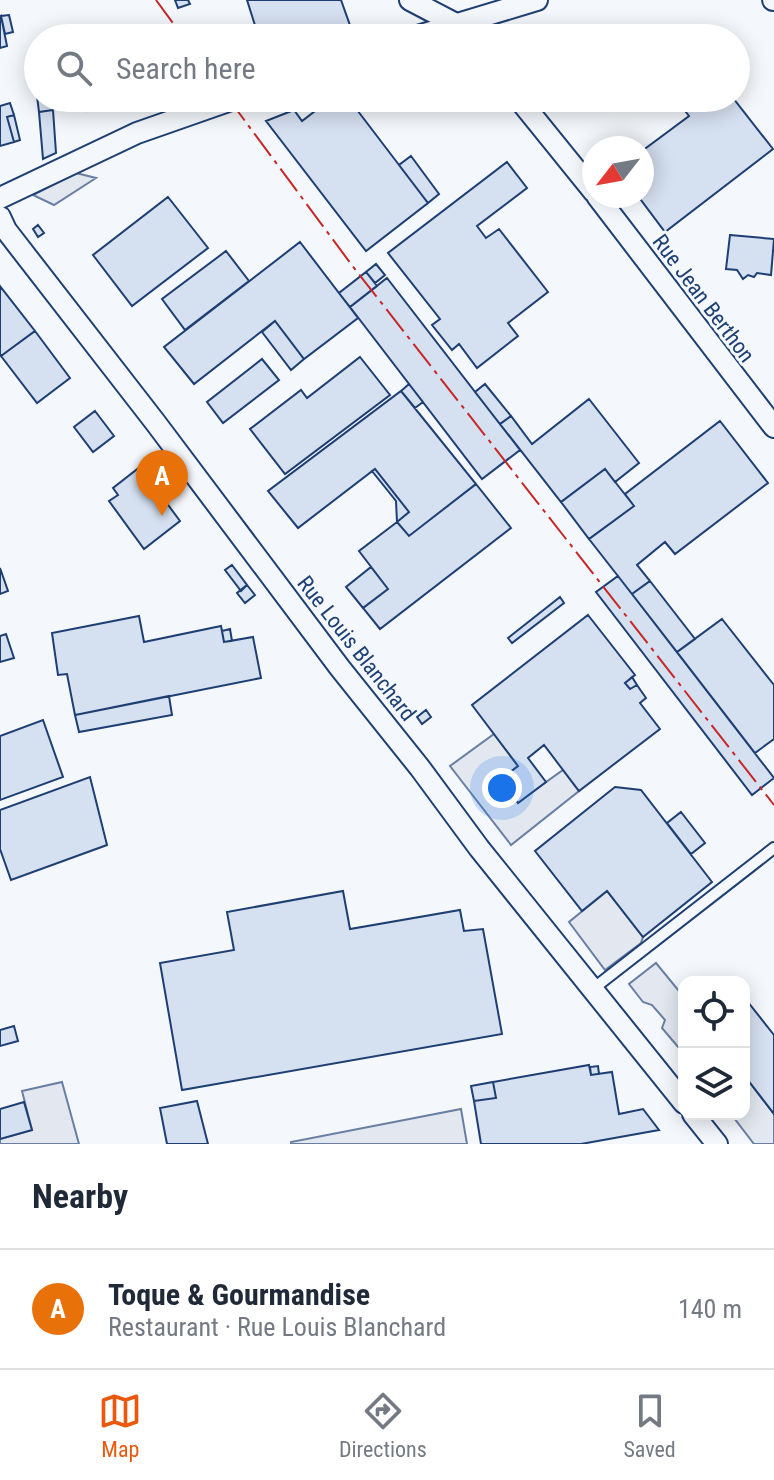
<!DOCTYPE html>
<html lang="en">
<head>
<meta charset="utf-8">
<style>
  :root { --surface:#fff; --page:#f6f6f7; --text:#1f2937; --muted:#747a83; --line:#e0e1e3; --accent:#ea580c }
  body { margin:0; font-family:"Roboto Condensed",sans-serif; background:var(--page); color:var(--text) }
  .controls { position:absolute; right:24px; bottom:24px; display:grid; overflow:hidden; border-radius:16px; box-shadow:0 4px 20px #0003 }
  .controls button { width:72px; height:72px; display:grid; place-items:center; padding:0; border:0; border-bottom:2px solid var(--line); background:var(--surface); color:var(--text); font:40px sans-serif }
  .compass { position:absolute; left:582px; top:136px; width:72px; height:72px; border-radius:50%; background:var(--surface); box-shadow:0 4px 20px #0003; rotate:239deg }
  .you { position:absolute; left:502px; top:788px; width:28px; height:28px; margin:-20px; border:6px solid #fff; border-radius:50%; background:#1a73e8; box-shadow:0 0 0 12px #1a73e833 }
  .badge { display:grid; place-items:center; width:52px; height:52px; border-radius:50%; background:var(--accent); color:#fff; font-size:26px; font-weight:700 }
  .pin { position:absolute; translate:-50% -66px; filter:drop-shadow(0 2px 4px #0008) }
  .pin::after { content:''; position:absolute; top:42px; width:28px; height:24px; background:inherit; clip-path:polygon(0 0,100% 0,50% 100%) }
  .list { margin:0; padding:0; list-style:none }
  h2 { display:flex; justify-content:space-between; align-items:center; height:104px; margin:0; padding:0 32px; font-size:34px }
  h2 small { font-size:26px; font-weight:400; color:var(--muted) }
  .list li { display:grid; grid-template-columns:52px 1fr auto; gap:24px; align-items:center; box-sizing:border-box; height:120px; padding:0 32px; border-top:2px solid var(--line) }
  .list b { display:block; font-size:30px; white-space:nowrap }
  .list p { margin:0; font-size:26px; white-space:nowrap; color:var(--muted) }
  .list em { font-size:26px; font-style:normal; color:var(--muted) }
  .icon { flex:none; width:44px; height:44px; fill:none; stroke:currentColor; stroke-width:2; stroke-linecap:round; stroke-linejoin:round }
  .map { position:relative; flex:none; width:774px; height:1144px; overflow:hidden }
  .search { position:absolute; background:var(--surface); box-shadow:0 4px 20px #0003; left:24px; right:24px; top:24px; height:88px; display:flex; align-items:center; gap:20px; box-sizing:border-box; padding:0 28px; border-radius:44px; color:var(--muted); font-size:30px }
  .sheet { height:224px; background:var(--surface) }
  nav { display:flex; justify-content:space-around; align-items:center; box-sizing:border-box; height:112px; border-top:2px solid var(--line); background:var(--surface); font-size:22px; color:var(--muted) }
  nav a { display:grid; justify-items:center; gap:4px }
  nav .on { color:var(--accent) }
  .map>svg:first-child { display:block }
  .parking { fill:#e3e8f0; stroke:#687fa3; stroke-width:2 }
  .building { fill:#d5e0f0; stroke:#1d3f73; stroke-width:2 }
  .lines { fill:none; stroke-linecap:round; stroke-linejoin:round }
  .lane-casing { stroke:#1d3f73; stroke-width:14 }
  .street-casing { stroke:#1d3f73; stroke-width:24 }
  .lane { stroke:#f4f7fb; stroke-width:10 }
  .street { stroke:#f4f7fb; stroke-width:20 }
  .power { stroke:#c62828; stroke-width:2; stroke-dasharray:28 6 4 6; stroke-linecap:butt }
  .labels { text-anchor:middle; stroke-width:6; stroke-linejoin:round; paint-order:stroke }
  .street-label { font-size:22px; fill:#1d3f73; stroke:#f4f7fb }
</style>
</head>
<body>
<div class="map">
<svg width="774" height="1144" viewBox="0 0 774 1144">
  <rect width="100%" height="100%" fill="#f4f7fb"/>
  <path class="parking" d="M 76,173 L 96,178 L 54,205 L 33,195 Z
    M 494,734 L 518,766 L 501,779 L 518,802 L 563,770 L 579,791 L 511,845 L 450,766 Z
    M 607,891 L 643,937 L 641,943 L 605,970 L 569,922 Z
    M 656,963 L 684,997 L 684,1054 L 662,1028 L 665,1020 L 652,1005 L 643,1002 L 629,984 Z
    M 744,1075 L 774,1114 L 774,1144 L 754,1144 L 731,1114 L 744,1114 Z
    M 62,1082 L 79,1144 L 0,1144 L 0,1139 L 32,1130 L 22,1091 Z
    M 461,1109 L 467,1144 L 291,1144 L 291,1142 Z"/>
  <path class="building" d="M 175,0 L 188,0 L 190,4 L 178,8 Z
    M 247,0 L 341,0 L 352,31 L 332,38 L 259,38 Z
    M 9,15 L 13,32 L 5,34 L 1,16 Z
    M 1,16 L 7,46 L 0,48 L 0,17 Z
    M 38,79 L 38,98 L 51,98 L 53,110 L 39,112 L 35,80 Z
    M 82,98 L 108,98 L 108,103 L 87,111 Z
    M 332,98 L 342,108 L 351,102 L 428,203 L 366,251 L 266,121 L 294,110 L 302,121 Z
    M 675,98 L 733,98 L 773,149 L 665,232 L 638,196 L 642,196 L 642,151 L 689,116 Z
    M 10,103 L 14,115 L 7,117 L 14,142 L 0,146 L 0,106 Z
    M 53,110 L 56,153 L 43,159 L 39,112 Z
    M 14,115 L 20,140 L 14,142 L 7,117 Z
    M 411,156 L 439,194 L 428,203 L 399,165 Z
    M 507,162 L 527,188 L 477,226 L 486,238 L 499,229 L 548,292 L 508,323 L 518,336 L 477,368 L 459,344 L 452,350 L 432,325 L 440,319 L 388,253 Z
    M 168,197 L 208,248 L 132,306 L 93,255 Z
    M 38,225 L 44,233 L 38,237 L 33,229 Z
    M 730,235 L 774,239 L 771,275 L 757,273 L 754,277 L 748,275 L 743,279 L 737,270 L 726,269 Z
    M 300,242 L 358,318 L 304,359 L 275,321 L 194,384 L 164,347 Z
    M 226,251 L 249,281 L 185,330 L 162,299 Z
    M 376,264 L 385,275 L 375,283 L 366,272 Z
    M 366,272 L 377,286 L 350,307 L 339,293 Z
    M 387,278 L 520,450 L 482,479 L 350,307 Z
    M 0,286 L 35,331 L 1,356 L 0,354 Z
    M 275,321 L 304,359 L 291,370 L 262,332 Z
    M 35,331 L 70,378 L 37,403 L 1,356 Z
    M 360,357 L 390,395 L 285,474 L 250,429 L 301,390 L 307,398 Z
    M 262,359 L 279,380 L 223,423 L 207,402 Z
    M 409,384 L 423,402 L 415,408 L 401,391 Z
    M 485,384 L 511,416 L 500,424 L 475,392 Z
    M 401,391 L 476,484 L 409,536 L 397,522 L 409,512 L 375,469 L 298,528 L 268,491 Z
    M 589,399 L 639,463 L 615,482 L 605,469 L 561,502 L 500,424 L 511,416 L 532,444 Z
    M 95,411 L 114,436 L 93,452 L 74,427 Z
    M 720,421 L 768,483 L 675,554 L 665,542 L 637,565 L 650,581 L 632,594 L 589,539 L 634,506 L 625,494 Z
    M 140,467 L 180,521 L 144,549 L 109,501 L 118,495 L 113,488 Z
    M 375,469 L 409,512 L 397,522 L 396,501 L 372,471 Z
    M 605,469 L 634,506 L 589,539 L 561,502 Z
    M 476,484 L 511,528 L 380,629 L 363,608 L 388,589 L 359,551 L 397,522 L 409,536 Z
    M 232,565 L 247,585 L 241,591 L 225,570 Z
    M 371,567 L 388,589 L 363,608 L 346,587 Z
    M 0,568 L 8,591 L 0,594 Z
    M 618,576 L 774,778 L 752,795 L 596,592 Z
    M 650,581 L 695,639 L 677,652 L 632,594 Z
    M 247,585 L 255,595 L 245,603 L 237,593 Z
    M 560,597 L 564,603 L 512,643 L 508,638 Z
    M 588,615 L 635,675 L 625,683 L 630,689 L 637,685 L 646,698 L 640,703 L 660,729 L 579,791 L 544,745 L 528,758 L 546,782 L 518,803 L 501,779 L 518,766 L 472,705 Z
    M 139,616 L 144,642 L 221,626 L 224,642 L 253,637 L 261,678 L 75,715 L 67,674 L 58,675 L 52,633 Z
    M 722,619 L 774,685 L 774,739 L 755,753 L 677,652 Z
    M 230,629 L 232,641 L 224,642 L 222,631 Z
    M 6,634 L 14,658 L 0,662 L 0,636 Z
    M 632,677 L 637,685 L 630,689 L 625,683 Z
    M 169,696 L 172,715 L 79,732 L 75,715 Z
    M 426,710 L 431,717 L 422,724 L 417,717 Z
    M 43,720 L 63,777 L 0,800 L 0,736 Z
    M 90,777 L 107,845 L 11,880 L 0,849 L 0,810 Z
    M 615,787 L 641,790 L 712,882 L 643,937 L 607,891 L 582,911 L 535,851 Z
    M 681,812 L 705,843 L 691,854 L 667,823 Z
    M 343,891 L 350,929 L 460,910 L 464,931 L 483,929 L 502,1034 L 182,1090 L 160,963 L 234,950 L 227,912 Z
    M 744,997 L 774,1035 L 774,1114 L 744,1075 Z
    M 14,1026 L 18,1041 L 0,1046 L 0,1030 Z
    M 589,1065 L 591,1075 L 612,1072 L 619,1114 L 643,1109 L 659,1130 L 581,1144 L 481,1144 L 474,1101 L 496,1098 L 493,1082 Z
    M 598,1066 L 599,1074 L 591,1075 L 590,1067 Z
    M 493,1082 L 496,1098 L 474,1101 L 471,1086 Z
    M 197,1101 L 208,1144 L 167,1144 L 160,1108 Z
    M 24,1102 L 32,1130 L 0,1139 L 0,1109 Z"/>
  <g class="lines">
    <defs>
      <path id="lane" d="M 594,988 L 774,848"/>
      <path id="street" d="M 410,0 L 454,23 L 468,38
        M 773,0 L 774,0
        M 411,38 L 537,0
        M 518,98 L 594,192
        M 597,196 L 774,427
        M 0,198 L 137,133 L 237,98
        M 0,217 L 6,230 L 155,422 L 340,668 L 420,768 L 479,848 L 684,1103
        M 693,1114 L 717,1144"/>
    </defs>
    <use href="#lane" class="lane-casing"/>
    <use href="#street" class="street-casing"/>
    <use href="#lane" class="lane"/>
    <use href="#street" class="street"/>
    <path class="power" d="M 156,0 L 184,38
      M 228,98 L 351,264 L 774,805"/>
  </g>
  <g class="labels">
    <g class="street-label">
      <text transform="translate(704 298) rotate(53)" y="8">Rue Jean Berthon</text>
      <text transform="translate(357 648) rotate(52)" y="8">Rue Louis Blanchard</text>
    </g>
  </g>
</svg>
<div class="controls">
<button><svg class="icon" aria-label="locate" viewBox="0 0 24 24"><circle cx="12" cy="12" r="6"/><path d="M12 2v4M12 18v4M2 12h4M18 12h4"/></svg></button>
<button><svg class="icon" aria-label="layers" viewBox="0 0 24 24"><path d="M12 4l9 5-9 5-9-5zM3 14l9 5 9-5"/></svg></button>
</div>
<svg class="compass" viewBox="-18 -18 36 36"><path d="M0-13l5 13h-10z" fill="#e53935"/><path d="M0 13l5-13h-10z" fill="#747a83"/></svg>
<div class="you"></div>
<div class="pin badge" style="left:162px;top:516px;background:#e8710a">A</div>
<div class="search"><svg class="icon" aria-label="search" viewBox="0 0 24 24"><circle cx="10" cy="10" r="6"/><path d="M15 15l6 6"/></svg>Search here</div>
</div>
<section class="sheet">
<h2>Nearby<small></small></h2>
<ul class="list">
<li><span class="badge" style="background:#e8710a">A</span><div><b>Toque &amp; Gourmandise</b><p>Restaurant · Rue Louis Blanchard</p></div><em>140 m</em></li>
</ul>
</section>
<nav>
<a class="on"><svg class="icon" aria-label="map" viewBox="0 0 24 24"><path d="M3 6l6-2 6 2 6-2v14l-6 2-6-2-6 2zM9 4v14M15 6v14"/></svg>Map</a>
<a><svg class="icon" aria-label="directions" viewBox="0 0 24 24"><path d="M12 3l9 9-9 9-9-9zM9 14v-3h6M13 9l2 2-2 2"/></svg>Directions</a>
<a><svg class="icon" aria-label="saved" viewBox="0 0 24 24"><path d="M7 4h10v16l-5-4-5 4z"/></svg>Saved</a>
</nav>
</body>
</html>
